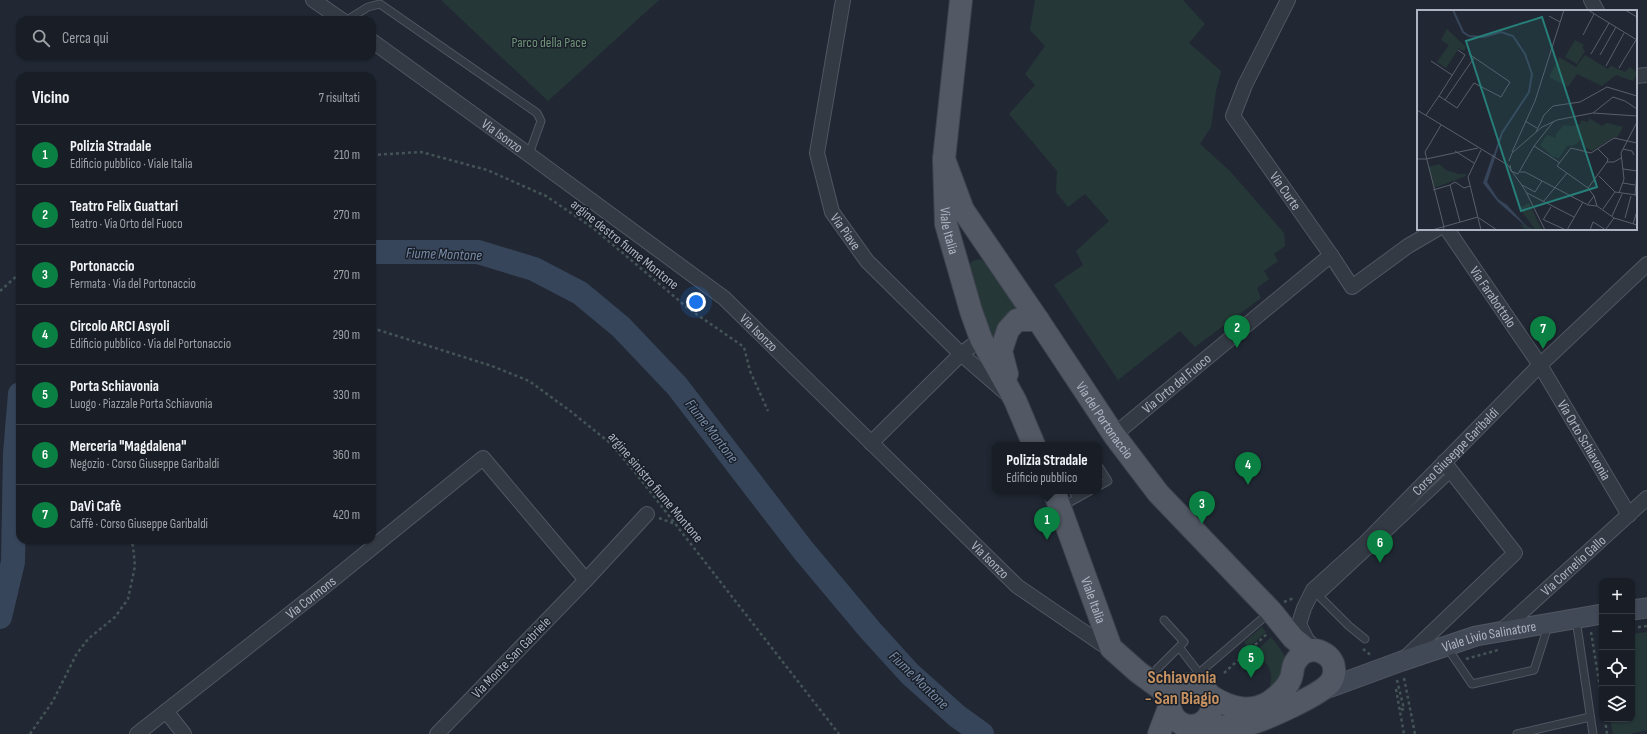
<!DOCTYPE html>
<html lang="it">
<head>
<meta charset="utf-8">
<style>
  :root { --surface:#191e26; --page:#22272e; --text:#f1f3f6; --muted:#9fa2a7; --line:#373c43; --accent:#0b8043 }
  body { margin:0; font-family:"Sofia Sans Condensed",sans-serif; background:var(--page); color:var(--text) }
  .controls { position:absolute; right:12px; bottom:12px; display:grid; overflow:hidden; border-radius:8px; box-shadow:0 1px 3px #0004 }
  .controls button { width:36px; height:36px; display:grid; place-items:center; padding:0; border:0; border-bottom:1px solid var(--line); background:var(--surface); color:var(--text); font:20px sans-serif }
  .you { position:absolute; left:696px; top:302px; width:14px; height:14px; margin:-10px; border:3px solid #fff; border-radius:50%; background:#1a73e8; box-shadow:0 0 0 6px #1a73e833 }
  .badge { display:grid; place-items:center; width:26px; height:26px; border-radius:50%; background:var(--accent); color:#fff; font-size:13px; font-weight:700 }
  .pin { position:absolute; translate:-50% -33px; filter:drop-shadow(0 1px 2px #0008) }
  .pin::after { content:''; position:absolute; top:21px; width:14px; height:12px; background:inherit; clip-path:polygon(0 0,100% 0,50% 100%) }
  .popup { position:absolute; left:992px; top:442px; width:110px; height:52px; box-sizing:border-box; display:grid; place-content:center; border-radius:8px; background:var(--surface); filter:drop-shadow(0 1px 3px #0005); font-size:13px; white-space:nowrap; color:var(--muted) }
  .popup b { font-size:15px; color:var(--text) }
  .popup::after { content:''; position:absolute; left:50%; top:100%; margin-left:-8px; border:8px solid transparent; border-top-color:var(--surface) }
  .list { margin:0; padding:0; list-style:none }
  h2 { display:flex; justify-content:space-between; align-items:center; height:52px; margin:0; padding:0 16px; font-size:17px }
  h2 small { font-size:13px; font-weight:400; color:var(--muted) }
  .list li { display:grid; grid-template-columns:26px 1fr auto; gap:12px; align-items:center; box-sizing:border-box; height:60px; padding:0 16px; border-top:1px solid var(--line) }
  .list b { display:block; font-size:15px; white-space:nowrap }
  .list p { margin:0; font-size:13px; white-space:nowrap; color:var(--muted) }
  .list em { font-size:13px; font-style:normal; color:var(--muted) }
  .icon { flex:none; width:22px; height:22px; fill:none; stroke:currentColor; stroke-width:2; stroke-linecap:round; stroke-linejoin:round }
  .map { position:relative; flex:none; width:1647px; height:734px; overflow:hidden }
  .search { position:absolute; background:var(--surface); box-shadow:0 1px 3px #0004; left:16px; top:16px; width:360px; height:44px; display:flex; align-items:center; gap:10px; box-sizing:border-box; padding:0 14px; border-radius:12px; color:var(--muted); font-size:15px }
  .panel { position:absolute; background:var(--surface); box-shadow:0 1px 3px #0004; left:16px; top:72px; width:360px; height:472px; border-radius:12px }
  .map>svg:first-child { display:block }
  .green { fill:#263738 }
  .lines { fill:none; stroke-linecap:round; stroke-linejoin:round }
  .river { stroke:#37455b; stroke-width:24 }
  .lane-casing { stroke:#515762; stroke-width:9 }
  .street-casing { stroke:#515762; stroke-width:16 }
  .secondary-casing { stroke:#515762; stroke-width:21 }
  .primary-casing { stroke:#3d434d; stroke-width:24 }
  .path { stroke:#445356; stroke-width:2.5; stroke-dasharray:3 3; stroke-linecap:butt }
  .lane { stroke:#343a44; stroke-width:7 }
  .street { stroke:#343a44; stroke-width:14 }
  .secondary { stroke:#424956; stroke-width:19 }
  .primary { stroke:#525964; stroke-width:22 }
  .labels { text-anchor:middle; stroke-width:3; stroke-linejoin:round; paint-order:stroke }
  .park-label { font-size:14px; fill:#709479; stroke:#191f28 }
  .street-label { font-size:14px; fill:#aeb4c1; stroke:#191f28 }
  .water-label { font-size:15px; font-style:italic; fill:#788ba7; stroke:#191f28 }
  .district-label { font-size:18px; font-weight:bold; fill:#c79262; stroke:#191f28 }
  .inset-river { fill:none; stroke:#37455b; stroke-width:2 }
  .inset-road { fill:none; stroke:#59606c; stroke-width:1 }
  .view { fill:#277f7a; fill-opacity:0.15; stroke:#277f7a; stroke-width:2 }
  .inset-edge { fill:none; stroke:#aeb4c1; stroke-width:2 }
</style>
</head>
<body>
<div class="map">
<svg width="1647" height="734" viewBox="0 0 1647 734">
  <rect width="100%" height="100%" fill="#212833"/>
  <path class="green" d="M 441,0 L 659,0 L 548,101 Z
    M 1035,0 L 1183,0 L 1205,24 L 1189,43 L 1221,71 L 1216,91 L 1211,127 L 1200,144 L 1230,171 L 1284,233 L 1285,246 L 1274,254 L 1278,261 L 1264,271 L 1269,279 L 1257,288 L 1261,298 L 1195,347 L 1180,331 L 1118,380 L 1054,285 L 1083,265 L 1076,251 L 1109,221 L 1085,194 L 1068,207 L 1056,192 L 1057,171 L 1009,114 L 1035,85 L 1025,74 L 1045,46 L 1030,30 Z
    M 980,259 L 984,262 L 1021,314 L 997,349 L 974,295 L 968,266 L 973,261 Z
    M 1262,627 L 1266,632 L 1248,648 L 1244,642 Z
    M 1647,632 L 1647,730 L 1630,734 L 1613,734 L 1610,719 L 1632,719 L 1632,634 Z
    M 1271,637 C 1275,642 1281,649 1284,655 C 1288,670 1275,684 1267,695 C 1274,675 1273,670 1259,655 L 1256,658 L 1253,654 Z"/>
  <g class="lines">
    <path class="river" d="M 372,252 L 478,252 L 534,269 L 580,293 L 621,327 L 677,386 L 803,550 L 870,630 L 910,674 L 957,716 L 982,734
      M 0,617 L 13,562 L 15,454 L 20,394"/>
    <defs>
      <path id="lane" d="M 347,20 L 368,7 L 380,4 L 537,113 L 541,121 L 529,154
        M 1099,467 L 1108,481 L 1099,486
        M 1073,491 L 1077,498
        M 1063,506 L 1090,491
        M 1317,594 L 1349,626 L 1365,639
        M 1320,596 L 1452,473
        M 1576,619 L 1593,734
        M 1164,620 L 1184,642 L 1179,647
        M 1446,646 L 1472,684 L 1534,670 L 1548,626
        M 1157,669 L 1179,647 L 1199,673
        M 1196,685 L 1199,673 L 1269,613
        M 1517,734 L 1590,717"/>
      <g id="street">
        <path d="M 313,0 L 342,20"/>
        <path id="s1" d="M 843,0 L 817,153 L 832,212 L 867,261 L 961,354 L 1006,393"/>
        <path id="s2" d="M 1288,0 L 1245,85 L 1233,116 L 1331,255 L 1352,287 L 1408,246 L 1437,229"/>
        <path d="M 1591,0 L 1597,11"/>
        <path id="s3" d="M 372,41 L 524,151 L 724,298 L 1017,586 L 1112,651"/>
        <path d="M 1636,76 L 1647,75"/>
        <path id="s4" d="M 1447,229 L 1540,365 L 1629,515"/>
        <path id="s5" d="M 1114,435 L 1331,255"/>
        <path d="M 871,443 L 961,354 L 981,339"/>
        <path d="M 586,580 L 647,514"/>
        <path id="s6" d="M 1500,632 L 1647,498"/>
        <path id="s7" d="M 1313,646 L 1307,640 L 1299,624 L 1304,608 L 1313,590 L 1364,544 L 1540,365 L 1647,264"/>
        <path d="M 1404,659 L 1515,553 L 1444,462"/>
        <path d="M 166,711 L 184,734"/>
        <path id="s8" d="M 137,734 L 325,586 L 483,458 L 586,580 L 437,734"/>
      </g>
      <g id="secondary">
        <path d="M 1632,610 L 1647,608"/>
        <path id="s9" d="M 1323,690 L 1402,661 L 1476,636 L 1602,614"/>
      </g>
      <g id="primary">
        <path id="s10" d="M 961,0 L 944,159 L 946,224 L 971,311 L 981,339 L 1015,400 L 1034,445"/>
        <path id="s11" d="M 944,159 L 963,210 L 1038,320 L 1114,435 L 1158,493 L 1271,611 L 1293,638 L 1309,651"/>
        <path d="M 1007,374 L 1001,351 L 1008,330 L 1017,320 L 1038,320"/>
        <path id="s12" d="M 1054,491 L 1111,648 L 1138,672 L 1172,697"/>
        <circle cx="1191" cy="705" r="21"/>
        <path d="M 1194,726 C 1212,726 1232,728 1249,724 C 1265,720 1320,695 1330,683 C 1333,679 1335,673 1334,669 C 1334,660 1327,654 1319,651 C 1310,648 1301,653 1296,661 C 1292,666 1293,673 1291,678 C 1288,686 1282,692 1276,697 C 1255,716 1231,709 1209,695"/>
        <path d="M 1159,734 L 1170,705"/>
      </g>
    </defs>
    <use href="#lane" class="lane-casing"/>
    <use href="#street" class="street-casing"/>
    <use href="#secondary" class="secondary-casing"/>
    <use href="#primary" class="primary-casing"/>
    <path class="path" d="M 372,155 L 421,152 L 487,170 L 546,196 L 593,228 L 689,309 L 744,347 L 750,371 L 768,411
      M 0,291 L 20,273
      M 372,328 L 492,366 L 529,381 L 569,410 L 610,443 L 634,471 L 839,734
      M 659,518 L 675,524
      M 1284,602 L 1294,598
      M 1632,628 L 1647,626
      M 1591,632 L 1602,700
      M 1363,649 L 1372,656
      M 1466,659 L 1498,650
      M 1224,673 L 1268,633
      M 1176,678 L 1188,675
      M 1404,678 L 1415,734
      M 1397,680 L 1404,709 L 1400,710
      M 1396,689 L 1404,734
      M 1605,719 L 1607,734
      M 30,734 L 53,701 L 76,655 L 88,639 L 115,617 L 128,599 L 135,566 L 133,546 L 130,540"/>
    <use href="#lane" class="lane"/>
    <use href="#street" class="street"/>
    <use href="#secondary" class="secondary"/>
    <use href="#primary" class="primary"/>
  </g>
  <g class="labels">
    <g class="park-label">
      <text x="549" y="47">Parco della Pace</text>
    </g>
    <g class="street-label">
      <text dy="5" stroke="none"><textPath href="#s3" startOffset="161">Via Isonzo</textPath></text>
      <text dy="5" stroke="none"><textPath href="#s2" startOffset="220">Via Curte</textPath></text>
      <text dy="5" stroke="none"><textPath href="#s10" startOffset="232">Viale Italia</textPath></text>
      <text dy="5" stroke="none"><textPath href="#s1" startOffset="240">Via Piave</textPath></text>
      <text transform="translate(625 244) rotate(39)" y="5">argine destro fiume Montone</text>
      <text dy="5" stroke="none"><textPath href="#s4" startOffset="82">Via Farabottolo</textPath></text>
      <text dy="5" stroke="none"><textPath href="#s3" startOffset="485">Via Isonzo</textPath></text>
      <text dy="5" stroke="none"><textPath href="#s5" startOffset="81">Via Orto del Fuoco</textPath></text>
      <text dy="5" stroke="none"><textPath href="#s11" startOffset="308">Via del Portonaccio</textPath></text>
      <text dy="5" stroke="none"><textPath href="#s4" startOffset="252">Via Orto Schiavonia</textPath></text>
      <text dy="5" stroke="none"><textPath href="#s7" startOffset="262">Corso Giuseppe Garibaldi</textPath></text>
      <text transform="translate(656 487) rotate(50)" y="5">argine sinistro fiume Montone</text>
      <text dy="5" stroke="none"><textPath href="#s3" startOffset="809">Via Isonzo</textPath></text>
      <text dy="5" stroke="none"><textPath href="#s6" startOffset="99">Via Cornelio Gallo</textPath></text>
      <text dy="5" stroke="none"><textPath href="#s8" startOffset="221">Via Cormons</textPath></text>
      <text dy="5" stroke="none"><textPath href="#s12" startOffset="116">Viale Italia</textPath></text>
      <text dy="5" stroke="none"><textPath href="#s9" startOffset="175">Viale Livio Salinatore</textPath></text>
      <text transform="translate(511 657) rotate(-46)" y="5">Via Monte San Gabriele</text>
    </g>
    <g class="water-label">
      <text transform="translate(444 254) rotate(2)" y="5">Fiume Montone</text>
      <text transform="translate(712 431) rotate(52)" y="5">Fiume Montone</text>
      <text transform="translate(919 680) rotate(44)" y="5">Fiume Montone</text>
    </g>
    <g class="district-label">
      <text x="1182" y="683">Schiavonia<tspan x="1182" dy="21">- San Biagio</tspan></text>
    </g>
  </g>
  <g transform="translate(1417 10)">
    <rect width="220" height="220" fill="#212833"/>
    <path d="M 30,19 L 49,37 L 47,41 L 42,38 L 29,58 L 20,52 L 32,35 L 24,30 ZM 158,30 L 167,35 L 165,38 L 168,41 L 160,54 L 148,47 ZM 168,45 L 191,59 L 194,56 L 208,62 L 213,57 L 220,63 L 216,71 L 199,65 L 185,76 L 160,64 L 151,77 L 132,67 L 142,47 L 159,57 ZM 172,108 L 185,116 L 190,113 L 206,117 L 200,128 L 197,127 L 175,141 L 169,138 L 164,129 L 158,135 L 150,136 L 142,148 L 136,147 L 123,135 L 130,125 L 139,128 L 139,124 L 147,115 L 155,116 L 163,114 L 164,110 L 171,112 ZM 22,154 L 29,160 L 42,164 L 49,164 L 49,166 L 17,178 L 12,157 ZM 112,193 L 125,220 L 108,220 L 103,214 L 118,219 L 102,198 Z" fill="#263738"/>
    <path d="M 76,144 L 79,145 L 70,172 L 81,189 L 90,195 L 113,220 L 81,192 L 66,173 Z" fill="#37455b"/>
    <path class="inset-river" d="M 36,0 L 46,22 L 52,26 L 67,27 L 84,22 L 96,26 L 108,44 L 115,64 L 112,82 L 85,123 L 77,147"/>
    <path class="inset-road" d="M 171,0 L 220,30M 208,0 L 220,7M 132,6 L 143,12M 166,25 L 177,4M 174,44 L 192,13M 183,45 L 199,17M 14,51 L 35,65M 189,56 L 207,23M 202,58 L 219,30M 22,86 L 48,45 L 41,40M 28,90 L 57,48M 0,100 L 89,154M 176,103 L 196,87 L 208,91 L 220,99M 9,105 L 22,86 L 40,98 L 57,73 L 84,87 L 93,72 L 52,44M 108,111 L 120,118M 24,115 L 8,142 L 27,217 L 26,220M 119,122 L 127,105 L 136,96 L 163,92 L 190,77 L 220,86M 117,136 L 143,153M 181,139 L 191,149 L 190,152M 206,139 L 215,141 L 217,145M 38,141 L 57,153M 95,142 L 118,91 L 147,0M 0,149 L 9,149 L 61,138M 92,151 L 95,143 L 125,117 L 140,110 L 176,103 L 220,106M 190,152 L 197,152 L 204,148M 90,154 L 108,180 L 128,220M 93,155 L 94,161 L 101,164M 206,159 L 220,161 L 218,186M 103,162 L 108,162 L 171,195 L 180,196 L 197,208 L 220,215M 101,164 L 117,136 L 137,111M 182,166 L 198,182 L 220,185M 206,173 L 218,175M 33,175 L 38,172 L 47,178 L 53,176M 105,175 L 118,182 L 125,171M 171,178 L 190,152M 16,180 L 33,175 L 43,212M 110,183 L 157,207M 202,183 L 207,169 L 204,143 L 220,112M 177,186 L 171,178 L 140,156 L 154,138 L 174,143 L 197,128 L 220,133M 126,192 L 150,163M 171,194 L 177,186 L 180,196M 186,199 L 198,182M 195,206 L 205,184M 62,208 L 80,220M 208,208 L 214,186M 126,210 L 134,197M 127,210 L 149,220M 216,214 L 220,201M 189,219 L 197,208M 15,220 L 61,207M 64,220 L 51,167 L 64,140M 150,220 L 166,192M 173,220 L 176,212 L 189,220"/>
    <path class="view" d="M 125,7 L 180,177 L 104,201 L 49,31 Z"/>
    <rect width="220" height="220" class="inset-edge"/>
  </g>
</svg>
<div class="controls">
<button>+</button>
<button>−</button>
<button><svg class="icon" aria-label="locate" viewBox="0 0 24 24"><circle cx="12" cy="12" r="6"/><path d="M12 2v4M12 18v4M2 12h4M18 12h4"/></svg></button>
<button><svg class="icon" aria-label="layers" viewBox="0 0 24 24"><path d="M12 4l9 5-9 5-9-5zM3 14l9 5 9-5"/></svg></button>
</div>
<div class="you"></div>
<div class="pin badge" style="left:1047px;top:540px">1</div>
<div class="popup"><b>Polizia Stradale</b>Edificio pubblico</div>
<div class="pin badge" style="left:1237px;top:348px">2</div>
<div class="pin badge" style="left:1202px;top:524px">3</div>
<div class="pin badge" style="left:1248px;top:485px">4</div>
<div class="pin badge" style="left:1251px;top:678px">5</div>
<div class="pin badge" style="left:1380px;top:563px">6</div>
<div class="pin badge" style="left:1543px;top:349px">7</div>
<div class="search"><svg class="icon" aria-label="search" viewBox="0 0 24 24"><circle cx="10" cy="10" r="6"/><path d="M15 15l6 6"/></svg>Cerca qui</div>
<section class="panel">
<h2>Vicino<small>7 risultati</small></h2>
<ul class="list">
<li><span class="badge">1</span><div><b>Polizia Stradale</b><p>Edificio pubblico · Viale Italia</p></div><em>210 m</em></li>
<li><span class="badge">2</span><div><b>Teatro Felix Guattari</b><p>Teatro · Via Orto del Fuoco</p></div><em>270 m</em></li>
<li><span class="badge">3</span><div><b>Portonaccio</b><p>Fermata · Via del Portonaccio</p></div><em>270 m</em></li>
<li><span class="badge">4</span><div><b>Circolo ARCI Asyoli</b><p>Edificio pubblico · Via del Portonaccio</p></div><em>290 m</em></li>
<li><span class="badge">5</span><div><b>Porta Schiavonia</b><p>Luogo · Piazzale Porta Schiavonia</p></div><em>330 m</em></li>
<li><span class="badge">6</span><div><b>Merceria &quot;Magdalena&quot;</b><p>Negozio · Corso Giuseppe Garibaldi</p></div><em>360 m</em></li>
<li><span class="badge">7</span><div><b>DaVì Cafè</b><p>Caffè · Corso Giuseppe Garibaldi</p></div><em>420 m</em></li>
</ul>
</section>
</div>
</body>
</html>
